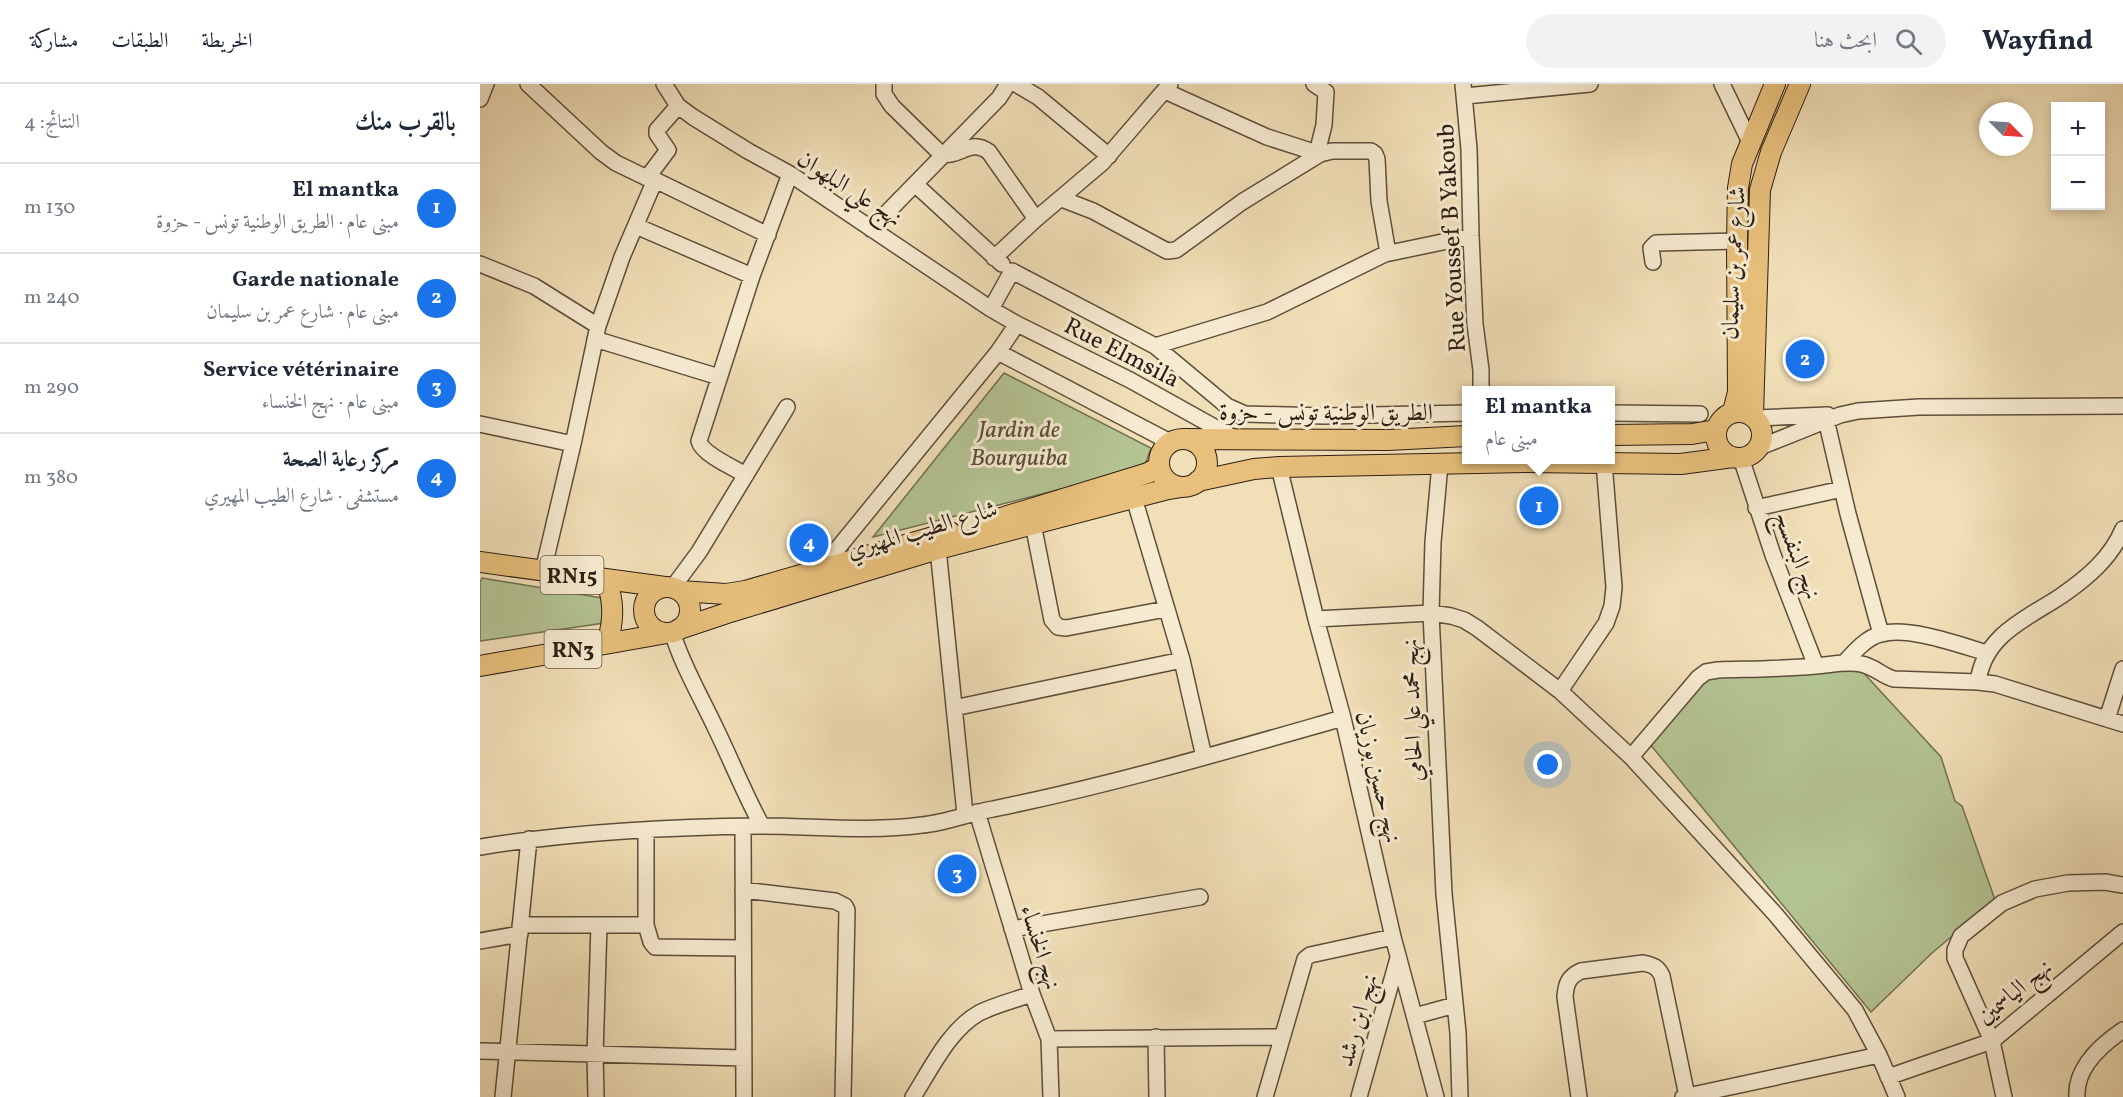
<!DOCTYPE html>
<html lang="ar">
<head>
<meta charset="utf-8">
<style>
  :root { --surface:#fff; --page:#f2f2f3; --text:#1f2937; --muted:#747a83; --line:#e0e1e3; --accent:#1a73e8 }
  body { margin:0; font-family:Vollkorn,Amiri,serif; background:var(--page); color:var(--text); direction:rtl }
  .controls { position:absolute; right:18px; top:18px; display:grid; overflow:hidden; border-radius:0px; box-shadow:0 3px 9px #0003 }
  .controls button { width:54px; height:54px; display:grid; place-items:center; padding:0; border:0; border-bottom:2px solid var(--line); background:var(--surface); color:var(--text); font:30px sans-serif }
  .compass { position:absolute; left:1499px; top:18px; width:54px; height:54px; border-radius:50%; background:var(--surface); box-shadow:0 3px 9px #0003; rotate:114deg }
  .you { position:absolute; left:1068px; top:681px; width:21px; height:21px; margin:-15px; border:4px solid #fff; border-radius:50%; background:#1a73e8; box-shadow:0 0 0 9px #1a73e833 }
  .badge { display:grid; place-items:center; width:39px; height:39px; border-radius:50%; background:var(--accent); color:#fff; font-size:20px; font-weight:700 }
  .pin { position:absolute; translate:-50% -50%; border:3px solid #fff; box-shadow:0 2px 6px #0006 }
  .popup { position:absolute; left:982px; top:302px; width:153px; height:78px; box-sizing:border-box; display:grid; place-content:center; border-radius:0px; background:var(--surface); filter:drop-shadow(0 2px 4px #0005); font-size:20px; white-space:nowrap; color:var(--muted) }
  .popup b { font-size:22px; color:var(--text) }
  .popup::after { content:''; position:absolute; left:50%; top:100%; margin-left:-12px; border:12px solid transparent; border-top-color:var(--surface) }
  .list { margin:0; padding:0; list-style:none }
  h2 { display:flex; justify-content:space-between; align-items:center; height:78px; margin:0; padding:0 24px; font-size:26px }
  h2 small { font-size:20px; font-weight:400; color:var(--muted) }
  .list li { display:grid; grid-template-columns:39px 1fr auto; gap:18px; align-items:center; box-sizing:border-box; height:90px; padding:0 24px; border-top:2px solid var(--line) }
  .list b { display:block; font-size:22px; white-space:nowrap }
  .list p { margin:0; font-size:20px; white-space:nowrap; color:var(--muted) }
  .list em { font-size:20px; font-style:normal; color:var(--muted) }
  .icon { flex:none; width:33px; height:33px; fill:none; stroke:currentColor; stroke-width:2; stroke-linecap:round; stroke-linejoin:round }
  .map { position:relative; flex:none; width:1643px; height:1013px; overflow:hidden; direction:ltr }
  header { display:flex; align-items:center; gap:36px; box-sizing:border-box; height:84px; padding:0 30px; background:var(--surface); border-bottom:2px solid var(--line) }
  header strong { font-size:28px }
  nav { display:flex; gap:33px; margin-inline-start:auto; font-size:21px }
  .search { width:420px; height:54px; background:var(--page); display:flex; align-items:center; gap:15px; box-sizing:border-box; padding:0 21px; border-radius:33px; color:var(--muted); font-size:22px }
  main { display:flex }
  aside { flex:1; background:var(--surface) }
  .map>svg:first-child { display:block }
  .green { fill:#b4c392; stroke:#707052; stroke-width:1.5 }
  .lines { fill:none; stroke-linecap:round; stroke-linejoin:round }
  .minor-casing { stroke:#5e4e3c; stroke-width:18 }
  .major-casing { stroke:#2d1d13; stroke-width:22 }
  .minor { stroke:#f6ead0; stroke-width:15 }
  .major { stroke:#e8c07c; stroke-width:20 }
  .labels { text-anchor:middle; stroke-width:6; stroke-linejoin:round; paint-order:stroke }
  .shield { fill:#f6ead0; stroke:#695a4c; stroke-width:1.5 }
  .shield-label { font-size:22px; font-weight:bold; fill:#2d1d13 }
  .street-label { font-size:24px; fill:#2d1d13; stroke:#f6ead0 }
  .park-label { font-size:24px; font-style:italic; fill:#564f39; stroke:#f6ead0 }
</style>
</head>
<body>
<header>
<strong>Wayfind</strong>
<div class="search"><svg class="icon" aria-label="search" viewBox="0 0 24 24"><circle cx="10" cy="10" r="6"/><path d="M15 15l6 6"/></svg>ابحث هنا</div>
<nav><a>الخريطة</a><a>الطبقات</a><a>مشاركة</a></nav>
</header>
<main>
<div class="map">
<svg width="1643" height="1013" viewBox="0 0 1643 1013">
  <rect width="100%" height="100%" fill="#f1dfb7"/>
  <filter id="stains"><feTurbulence type="fractalNoise" baseFrequency=".00333" numOctaves="4"/><feColorMatrix values="0 0 0 0 .2 0 0 0 0 .09 0 0 0 0 .02 0 0 0 .5 -.17"/></filter>
  <radialGradient id="worn" r=".72"><stop offset=".6" stop-color="#630" stop-opacity="0"/><stop offset="1" stop-color="#630" stop-opacity=".3"/></radialGradient>
  <path class="green" d="M 524,289 L 671,364 L 664,384 L 393,453 Z
    M 2,494 L 134,516 L 138,537 L 0,557 L 0,498 Z
    M 1380,585 L 1461,673 L 1475,717 L 1482,722 L 1515,816 L 1452,869 L 1391,928 L 1169,659 L 1217,604 L 1232,592 Z"/>
  <g class="lines">
    <defs>
      <path id="minor" d="M 48,0 L 121,68 L 136,79 L 167,94
        M 184,0 L 198,22 L 213,33 L 268,67 L 310,90 L 511,225 L 537,240 L 650,296 L 756,355
        M 404,0 L 404,10 L 412,22 L 458,67 C 477,79 488,52 509,68 L 556,135
        M 536,0 L 558,13 L 629,72
        M 834,0 L 846,8 L 844,41 L 837,69
        M 983,0 L 989,65 L 991,152 L 995,240 L 1001,286 L 1001,306
        M 1242,0 L 1270,58
        M 685,7 L 787,53 L 840,70
        M 985,12 L 1110,0
        M 0,15 L 6,0
        M 175,96 L 288,151
        M 436,101 L 522,180
        M 582,115 L 613,127 L 687,167 L 696,166 L 762,118 L 840,70 L 852,67 L 891,67 L 895,70 L 897,75 L 899,117 L 908,169
        M 156,142 L 272,192
        M 391,145 L 519,14 L 528,0
        M 514,174 L 556,135 L 622,79 L 690,0
        M 1173,178 L 1171,164 L 1176,159 L 1257,157
        M 0,180 L 54,202 L 118,242
        M 511,225 L 532,187 L 675,262 L 747,322 L 765,330 L 845,332 L 987,329
        M 115,255 L 239,293
        M 675,262 L 787,228 L 905,170 L 991,152
        M 518,268 L 690,358
        M 1131,329 L 1220,330
        M 1345,331 L 1368,430 L 1401,550
        M 1277,334 L 1348,331
        M 0,340 L 93,360
        M 1280,363 L 1360,331 L 1378,327 L 1439,323 L 1643,322
        M 1261,374 L 1293,471 L 1336,582
        M 960,380 L 953,458 L 951,529 L 964,810 L 978,949 L 980,1013
        M 799,383 L 836,535 L 863,634 L 913,853 L 956,1013
        M 266,391 C 254,384 222,370 219,357 L 272,192 L 310,90
        M 1276,424 L 1362,405
        M 553,440 L 572,536 L 578,543 L 586,544 L 686,525
        M 458,465 L 485,730
        M 340,486 L 518,268 L 537,240
        M 63,487 L 93,360 L 118,242 L 142,173 L 175,96 L 167,94 L 188,66 L 177,50 L 177,46 L 198,22
        M 193,503 L 219,468 L 307,323
        M 836,535 L 951,529 L 971,532 L 984,536 L 997,544 L 1080,607 L 1151,673 L 1296,831 L 1375,926 L 1399,971 L 1417,1013
        M 192,548 C 203,583 221,613 236,645 C 252,678 265,711 282,742
        M 702,576 L 724,673
        M 1365,578 C 1374,568 1387,553 1401,550 C 1428,542 1480,561 1507,569
        M 1498,598 C 1504,551 1546,535 1581,512 C 1607,494 1631,474 1643,445
        M 1080,607 L 1126,539 L 1132,522 L 1134,503 L 1124,378
        M 474,624 L 702,576 L 654,414
        M 1627,635 L 1643,585
        M 1151,673 L 1218,594 L 1226,588 L 1238,586 C 1270,585 1303,585 1335,582 C 1351,581 1366,577 1381,580 C 1394,582 1402,592 1414,595 L 1498,598 L 1515,600 L 1643,640
        M 497,728 L 552,910 L 569,955 L 571,1013
        M 263,743 L 264,1013
        M 166,746 L 166,841
        M 0,763 C 92,748 186,743 279,742 C 333,742 389,748 442,741 C 465,739 490,729 513,725 C 631,701 747,667 863,634
        M 263,806 L 355,817 L 365,822 L 367,826 L 363,1013
        M 40,841 L 166,841 L 171,858 L 175,863 L 262,864
        M 532,845 L 720,813
        M 0,857 L 40,850
        M 935,932 L 975,921
        M 676,953 L 677,1013
        M 569,955 L 802,953
        M 0,967 L 264,974
        M 1408,993 L 1512,957 L 1643,848
        M 23,1013 L 49,755
        M 116,1013 L 115,971 L 119,841
        M 433,1013 C 451,985 469,946 499,929 C 515,921 535,916 552,910
        M 785,1013 L 825,875 L 830,871 L 913,853
        M 879,1013 L 918,874
        M 1099,1013 L 1085,913 C 1086,900 1088,893 1101,887 L 1163,879 C 1173,881 1178,883 1182,892 L 1207,1012
        M 1203,1013 L 1399,971
        M 1524,1013 L 1512,957 L 1475,874 L 1475,866 L 1481,852 L 1522,819 L 1555,805 L 1588,799 L 1625,798 L 1643,801
        M 1597,1013 C 1595,984 1621,961 1643,946"/>
      <path id="major" d="M1236 351a23 23 0 1 1 46 0a23 23 0 1 1-46 0Z
        M 1253,328 L 1258,308 L 1257,157 L 1258,104 L 1262,80 L 1295,0
        M 1273,331 L 1280,106 L 1291,68 L 1320,0
        M 1131,351 L 1212,350 L 1236,346
        M 705,355 L 908,356 L 987,352
        M679 379a24 24 0 1 1 48 0a24 24 0 1 1-48 0Z
        M 718,397 L 774,385 L 799,383 L 1047,378 L 1201,380 L 1253,373
        M 508,438 L 668,389 L 679,383
        M 0,478 L 185,503
        M 125,495 C 135,516 134,537 127,559
        M164 526a23 23 0 1 1 46 0a23 23 0 1 1-46 0Z
        M 200,507 L 246,510 L 265,507 L 470,448
        M 199,545 L 247,529 L 458,465 L 684,406 L 701,403
        M 0,582 L 187,549"/>
    </defs>
    <use href="#minor" class="minor-casing"/>
    <use href="#major" class="major-casing"/>
    <use href="#minor" class="minor"/>
    <use href="#major" class="major"/>
  </g>
  <g class="labels">
    <g class="shield">
      <rect x="60.5" y="472" width="63" height="38" rx="4.5"/>
      <rect x="64.5" y="546" width="57" height="38" rx="4.5"/>
    </g>
    <g class="shield-label">
      <text x="92" y="499">RN15</text>
      <text x="93" y="573">RN3</text>
    </g>
    <g class="street-label">
      <text transform="translate(370 104) rotate(33)" y="8">نهج علي البلهوان</text>
      <text transform="translate(971 154) rotate(-93)" y="8">Rue Youssef B Yakoub</text>
      <text transform="translate(1253 179) rotate(-87)" y="8">شارع عمر بن سليمان</text>
      <text transform="translate(642 268) rotate(27)" y="8">Rue Elmsila</text>
      <text x="846" y="336">الطريق الوطنية تونس - حزوة</text>
      <text transform="translate(442 445) rotate(-16)" y="8">شارع الطيب المهيري</text>
      <text transform="translate(1318 471) rotate(69)" y="8">نهج البنفسج</text>
      <text transform="translate(932 626) rotate(-92)" y="8">نهج محمد علي الحامي</text>
      <text transform="translate(899 693) rotate(77)" y="8">نهج حسين بوزيان</text>
      <text transform="translate(561 863) rotate(73)" y="8">نهج الخنساء</text>
      <text transform="translate(1534 907) rotate(-38)" y="8">نهج الياسمين</text>
      <text transform="translate(877 936) rotate(-74)" y="8">نهج ابن رشد</text>
    </g>
    <g class="park-label">
      <text x="539" y="353">Jardin de<tspan x="539" dy="28">Bourguiba</tspan></text>
    </g>
  </g>
  <rect width="100%" height="100%" filter="url(#stains)"/>
  <rect width="100%" height="100%" fill="url(#worn)"/>
</svg>
<div class="controls">
<button>+</button>
<button>−</button>
</div>
<svg class="compass" viewBox="-18 -18 36 36"><path d="M0-13l5 13h-10z" fill="#e53935"/><path d="M0 13l5-13h-10z" fill="#747a83"/></svg>
<div class="you"></div>
<div class="pin badge" style="left:1059px;top:422px">1</div>
<div class="popup"><b>El mantka</b>مبنى عام</div>
<div class="pin badge" style="left:1325px;top:275px">2</div>
<div class="pin badge" style="left:477px;top:790px">3</div>
<div class="pin badge" style="left:329px;top:459px">4</div>
</div>
<aside>
<h2>بالقرب منك<small>النتائج: 4</small></h2>
<ul class="list">
<li><span class="badge">1</span><div><b>El mantka</b><p>مبنى عام · الطريق الوطنية تونس - حزوة</p></div><em>130 m</em></li>
<li><span class="badge">2</span><div><b>Garde nationale</b><p>مبنى عام · شارع عمر بن سليمان</p></div><em>240 m</em></li>
<li><span class="badge">3</span><div><b>Service vétérinaire</b><p>مبنى عام · نهج الخنساء</p></div><em>290 m</em></li>
<li><span class="badge">4</span><div><b>مركز رعاية الصحة</b><p>مستشفى · شارع الطيب المهيري</p></div><em>380 m</em></li>
</ul>
</aside>
</main>
</body>
</html>
